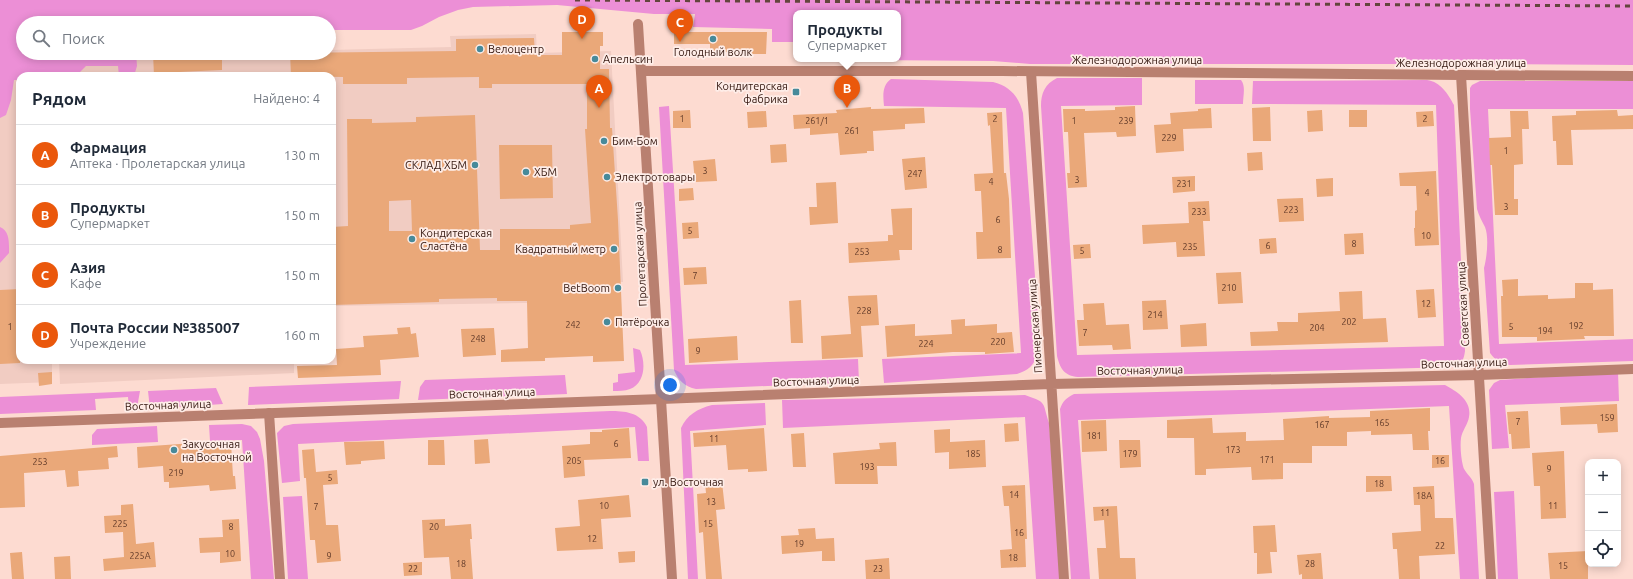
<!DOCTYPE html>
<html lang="ru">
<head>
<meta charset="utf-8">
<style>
  :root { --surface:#fff; --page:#f6f6f7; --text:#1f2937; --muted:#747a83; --line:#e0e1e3; --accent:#ea580c }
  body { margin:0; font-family:Ubuntu,sans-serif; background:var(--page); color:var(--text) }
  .controls { position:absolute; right:12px; bottom:12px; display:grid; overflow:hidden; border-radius:8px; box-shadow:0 2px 10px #0003 }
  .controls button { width:36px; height:36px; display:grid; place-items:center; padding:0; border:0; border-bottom:1px solid var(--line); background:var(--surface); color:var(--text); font:20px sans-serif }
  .you { position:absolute; left:670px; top:385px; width:14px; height:14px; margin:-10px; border:3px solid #fff; border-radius:50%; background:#1a73e8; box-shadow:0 0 0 6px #1a73e833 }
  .badge { display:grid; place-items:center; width:26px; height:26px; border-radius:50%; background:var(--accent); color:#fff; font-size:13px; font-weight:700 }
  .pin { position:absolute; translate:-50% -33px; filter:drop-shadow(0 1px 2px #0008) }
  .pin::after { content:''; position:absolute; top:21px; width:14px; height:12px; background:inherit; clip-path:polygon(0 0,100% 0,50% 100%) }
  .popup { position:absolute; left:793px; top:10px; width:108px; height:52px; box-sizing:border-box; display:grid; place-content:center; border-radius:8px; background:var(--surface); filter:drop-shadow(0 1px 3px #0005); font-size:13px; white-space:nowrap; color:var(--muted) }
  .popup b { font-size:15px; color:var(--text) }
  .popup::after { content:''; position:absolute; left:50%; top:100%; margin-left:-8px; border:8px solid transparent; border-top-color:var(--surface) }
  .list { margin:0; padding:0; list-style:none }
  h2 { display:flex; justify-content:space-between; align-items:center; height:52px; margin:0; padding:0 16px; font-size:17px }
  h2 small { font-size:13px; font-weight:400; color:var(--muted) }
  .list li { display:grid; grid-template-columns:26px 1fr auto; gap:12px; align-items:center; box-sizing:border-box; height:60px; padding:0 16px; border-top:1px solid var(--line) }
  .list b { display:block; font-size:15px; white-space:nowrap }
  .list p { margin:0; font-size:13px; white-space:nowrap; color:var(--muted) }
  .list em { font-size:13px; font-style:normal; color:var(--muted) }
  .icon { flex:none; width:22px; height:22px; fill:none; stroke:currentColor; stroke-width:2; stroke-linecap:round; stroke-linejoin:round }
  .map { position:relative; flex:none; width:1633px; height:579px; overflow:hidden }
  .search { position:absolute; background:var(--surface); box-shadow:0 2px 10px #0003; left:16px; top:16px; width:320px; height:44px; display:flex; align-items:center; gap:10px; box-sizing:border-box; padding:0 14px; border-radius:22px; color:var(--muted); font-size:15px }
  .panel { position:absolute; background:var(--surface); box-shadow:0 2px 10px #0003; left:16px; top:72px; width:320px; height:292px; border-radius:12px }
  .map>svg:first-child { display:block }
  .built { fill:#f1ccc2 }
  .green { fill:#ec8fd6 }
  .building { fill:#eaa879; fill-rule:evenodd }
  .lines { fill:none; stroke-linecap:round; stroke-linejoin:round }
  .minor { stroke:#b98070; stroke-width:10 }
  .tertiary { stroke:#b98070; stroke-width:10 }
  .rail { stroke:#63453d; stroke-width:3; stroke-dasharray:5 5; stroke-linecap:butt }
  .poi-dot { fill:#478a9a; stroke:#feede8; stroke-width:1.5 }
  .labels { text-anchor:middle; stroke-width:3.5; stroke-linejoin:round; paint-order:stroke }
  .number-label { font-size:9px; fill:#613a29 }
  .poi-label { font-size:11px; fill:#33160e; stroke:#feede8; text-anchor:start }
  .street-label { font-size:11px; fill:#33160e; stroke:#feede8 }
</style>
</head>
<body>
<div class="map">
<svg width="1633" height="579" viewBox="0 0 1633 579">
  <rect width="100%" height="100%" fill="#fddbd1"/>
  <path class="built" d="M 0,33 L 23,53 L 20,76 L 20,360 L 52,360 L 52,382 L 0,384 Z
    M 536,34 L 537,53 L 611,51 L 623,282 L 587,282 L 588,302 L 332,306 L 332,76 L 74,76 L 74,53 L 285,54 L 329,53 L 329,50 L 451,47 L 450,36 Z
    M 59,360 L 294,360 L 294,373 L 60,384 Z"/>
  <path class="green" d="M 0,0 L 1633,0 L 1633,65 L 1471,64 L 1030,64 L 993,61 L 869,60 L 898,59 L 898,13 L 796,13 L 796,42 L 772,42 L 772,29 L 693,27 L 695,14 L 654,14 L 557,5 L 473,7 L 458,10 L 439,17 L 422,26 L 411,30 L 329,30 L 329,23 L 310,23 L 309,18 L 287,19 L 287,23 L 23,23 L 23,53 L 136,53 L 137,66 L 134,76 L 119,76 L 118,66 L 86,66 L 76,76 L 20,76 L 20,80 L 14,80 L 11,100 L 6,115 L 0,118 Z
    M 1057,78 L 1142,78 L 1142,105 L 1061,106 L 1077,355 L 1444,346 L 1436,105 L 1252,104 L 1253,81 L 1427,80 C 1441,82 1448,94 1454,105 L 1465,351 C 1464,359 1462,364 1454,367 L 1078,377 C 1064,376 1060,368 1057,356 L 1041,106 C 1041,93 1045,84 1057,78 Z
    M 891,79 L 993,82 C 1010,86 1019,97 1023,113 L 1039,331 C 1038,351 1040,367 1017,374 L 884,383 L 882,359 L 1021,353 L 1006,108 L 884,106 C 883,96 882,85 891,79 Z
    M 1195,80 L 1241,80 C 1246,86 1243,96 1243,104 L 1195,104 Z
    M 1480,81 L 1633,81 L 1633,109 L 1488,109 L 1499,344 L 1633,339 L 1633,361 L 1510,365 C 1500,364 1496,361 1490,353 L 1484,268 C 1487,257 1489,237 1485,227 C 1482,221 1479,216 1477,209 L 1470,109 L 1470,88 L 1472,85 Z
    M 669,106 L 685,365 L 858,359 L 859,382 L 696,389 C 685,387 678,380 674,370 L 659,107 Z
    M 0,227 C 10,231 9,243 9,253 L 0,263 Z
    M 633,348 L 640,350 C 646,363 645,383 630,389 C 625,391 618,391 613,391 L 613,383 L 618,382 L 618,374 L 635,372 Z
    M 1618,372 L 1619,401 L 1505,405 L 1509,448 L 1492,449 L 1489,390 L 1494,383 L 1500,380 Z
    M 565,375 L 567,394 L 418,400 L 420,387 L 425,380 Z
    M 401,381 L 399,399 L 248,405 L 249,387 Z
    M 1445,385 C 1458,392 1472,401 1469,417 C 1468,424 1462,431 1461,438 C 1460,446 1461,458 1463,466 C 1464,472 1472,477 1474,484 L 1479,579 L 1460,579 L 1449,406 L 1078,420 L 1090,579 L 1071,579 L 1060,409 C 1063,401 1066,398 1074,394 Z
    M 216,388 L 223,404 L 150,409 L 148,391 Z
    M 140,391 L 137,408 L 129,409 L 128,397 L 95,399 L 96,410 L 0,414 L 0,397 Z
    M 1025,395 C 1048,403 1042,402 1049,423 L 1061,579 L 1036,579 L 1025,417 L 783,428 L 782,400 Z
    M 765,403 L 766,425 L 690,431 L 698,579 L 688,579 L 681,428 C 687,415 697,409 712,405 Z
    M 610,411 C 624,411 640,412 647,427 L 649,461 L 638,461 L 635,427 L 298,444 L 300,481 L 282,483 L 277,433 L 284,426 L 293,424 Z
    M 242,424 L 251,426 L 257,432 L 260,439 L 264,461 L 274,579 L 251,579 L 242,440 L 210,441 L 209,425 Z
    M 157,426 L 158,442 L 92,445 L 92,435 L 97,429 Z
    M 1514,491 L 1518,579 L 1498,579 L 1494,492 Z
    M 302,496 L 308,579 L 288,579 L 283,497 Z"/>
  <path class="building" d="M 562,32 L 603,32 L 603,46 L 600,46 L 600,69 L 609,69 L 610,128 L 612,128 L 618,220 L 624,361 L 593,362 L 593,356 L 545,358 L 545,361 L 501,362 L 501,350 L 528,348 L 527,301 L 497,301 L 497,298 L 439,299 L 439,302 L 332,305 L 332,227 L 348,226 L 347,119 L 372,119 L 372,123 L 416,122 L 416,117 L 475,115 L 480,250 L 500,250 L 500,229 L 570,229 L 570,225 L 591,223 L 585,129 L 587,129 L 587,84 L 492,84 L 492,88 L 479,88 L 479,77 L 407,78 L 407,84 L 343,84 L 343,77 L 291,76 L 290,53 L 456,51 L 456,39 L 534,38 L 535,55 L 562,55 ZM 411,200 L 412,231 L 389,231 L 389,201 Z
    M 674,32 L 767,32 L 766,54 L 749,54 L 749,52 L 710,52 L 710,44 L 674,44 Z
    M 153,53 L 222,53 L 222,70 L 179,72 L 179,76 L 154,76 Z
    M 1135,106 L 1136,136 L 1117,137 L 1116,132 L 1084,133 L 1087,187 L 1068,188 L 1067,173 L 1070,173 L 1068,132 L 1064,132 L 1063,109 L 1085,109 L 1085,111 L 1115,110 L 1115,107 Z
    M 871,107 L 871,109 L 924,108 L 925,123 L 905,124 L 905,129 L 873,131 L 874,151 L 867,151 L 867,153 L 840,155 L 838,133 L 810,135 L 810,128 L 794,129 L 793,115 L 837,113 L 836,110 Z
    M 1270,107 L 1271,141 L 1253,141 L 1252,108 Z
    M 1211,108 L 1212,128 L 1183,129 L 1184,151 L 1156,153 L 1154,125 L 1171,124 L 1170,113 L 1198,111 L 1198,109 Z
    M 690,110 L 691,128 L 673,128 L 673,111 Z
    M 1322,110 L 1323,131 L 1308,132 L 1307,111 Z
    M 1349,110 L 1367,110 L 1367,127 L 1349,127 Z
    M 1617,110 L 1618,116 L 1633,115 L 1633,129 L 1571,130 L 1573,165 L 1557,165 L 1556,141 L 1553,141 L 1552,116 L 1576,115 L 1576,111 Z
    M 766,111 L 767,127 L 748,128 L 747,112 Z
    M 1433,111 L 1434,126 L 1417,127 L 1416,112 Z
    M 1510,111 L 1528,111 L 1529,129 L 1522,129 L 1523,164 L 1514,165 L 1514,199 L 1518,199 L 1518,215 L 1495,215 L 1492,165 L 1490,165 L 1489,138 L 1511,137 Z
    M 1002,112 L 1004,173 L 1006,173 L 1009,199 L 1011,258 L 977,259 L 976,232 L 983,232 L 981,191 L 975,191 L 974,174 L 993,173 L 990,125 L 988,126 L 987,113 Z
    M 786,144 L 787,162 L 771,163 L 770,145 Z
    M 499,145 L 552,145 L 553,198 L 500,199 Z
    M 1262,152 L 1263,170 L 1248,171 L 1247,153 Z
    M 925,157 L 927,188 L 905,190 L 902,159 Z
    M 715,159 L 717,181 L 695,182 L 693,161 Z
    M 1436,171 L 1439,245 L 1415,246 L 1414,228 L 1415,228 L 1415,211 L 1417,210 L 1416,186 L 1400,186 L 1399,173 Z
    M 1195,176 L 1195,191 L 1173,193 L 1172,177 Z
    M 1333,178 L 1333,196 L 1317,197 L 1316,179 Z
    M 836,182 L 838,223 L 810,225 L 809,207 L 817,207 L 816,183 Z
    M 693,188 L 694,200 L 679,201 L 679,189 Z
    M 1303,198 L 1304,221 L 1279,222 L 1277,199 Z
    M 1209,201 L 1210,221 L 1203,221 L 1205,256 L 1177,257 L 1176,242 L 1143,244 L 1142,225 L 1189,223 L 1188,202 Z
    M 912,208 L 912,250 L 899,250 L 900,260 L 849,263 L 848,243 L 888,241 L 888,235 L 893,235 L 891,209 Z
    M 698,222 L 699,238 L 683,239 L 682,223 Z
    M 1363,233 L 1364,254 L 1345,255 L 1344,234 Z
    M 1276,238 L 1277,253 L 1260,254 L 1259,239 Z
    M 1090,244 L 1091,258 L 1074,259 L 1073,245 Z
    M 706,267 L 707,284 L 684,285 L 683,268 Z
    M 1241,272 L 1243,303 L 1218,304 L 1216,273 Z
    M 1518,279 L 1518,296 L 1548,295 L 1548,299 L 1575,298 L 1575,283 L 1593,283 L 1593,290 L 1613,289 L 1614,336 L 1584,336 L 1585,339 L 1537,341 L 1537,337 L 1502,337 L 1501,296 L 1503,296 L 1502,280 Z
    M 20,289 L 20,363 L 0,364 L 0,290 Z
    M 1434,289 L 1436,317 L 1418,318 L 1416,290 Z
    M 1362,291 L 1363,319 L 1386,318 L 1388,342 L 1251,346 L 1250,332 L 1278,331 L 1277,322 L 1298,322 L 1298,313 L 1340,311 L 1339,292 Z
    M 877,295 L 879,325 L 861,326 L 863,357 L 822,359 L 821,336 L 851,334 L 848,296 Z
    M 801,300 L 803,343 L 791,343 L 789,301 Z
    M 1166,300 L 1168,329 L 1143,330 L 1142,301 Z
    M 1104,303 L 1106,325 L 1129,324 L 1131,349 L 1113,350 L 1112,345 L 1079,346 L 1077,320 L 1084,320 L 1083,304 Z
    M 965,319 L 965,326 L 997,324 L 997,333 L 1012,332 L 1014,352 L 985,354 L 985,352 L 953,352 L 887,357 L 885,326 L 915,324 L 915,336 L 952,334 L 951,320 Z
    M 1206,323 L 1207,346 L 1181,347 L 1180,325 Z
    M 410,327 L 411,334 L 416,333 L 419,357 L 380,360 L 381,375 L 298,378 L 297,366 L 337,365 L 336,349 L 364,347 L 363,336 L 398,334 L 397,328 Z
    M 494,328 L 496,355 L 463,357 L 461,329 Z
    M 737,336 L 738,360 L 689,363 L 688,339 Z
    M 52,372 L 52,384 L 39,386 L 38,373 Z
    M 1617,404 L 1618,432 L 1598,433 L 1597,424 L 1561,425 L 1560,407 Z
    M 1430,408 L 1430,431 L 1428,431 L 1429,450 L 1413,450 L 1412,434 L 1371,435 L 1371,431 L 1347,432 L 1347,446 L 1312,446 L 1312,463 L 1283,463 L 1283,479 L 1252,480 L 1251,467 L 1206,469 L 1206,475 L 1195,475 L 1194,438 L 1167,438 L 1167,420 L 1212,418 L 1213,433 L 1246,432 L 1246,441 L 1284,440 L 1283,419 L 1329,416 L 1329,418 L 1370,417 L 1370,411 Z
    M 1528,411 L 1530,448 L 1512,449 L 1511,434 L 1509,434 L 1507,412 Z
    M 1106,420 L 1107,451 L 1082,452 L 1081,421 Z
    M 1018,423 L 1019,441 L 1005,442 L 1004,424 Z
    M 629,428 L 631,458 L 584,460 L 585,476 L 564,478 L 562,446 L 590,444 L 590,432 L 602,432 L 602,430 Z
    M 764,428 L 767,471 L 748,472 L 748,469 L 728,470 L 726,445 L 694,447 L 693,433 Z
    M 950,429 L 950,442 L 985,440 L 986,467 L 949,469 L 949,452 L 935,453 L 934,430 Z
    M 804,433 L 806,467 L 793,467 L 791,434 Z
    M 488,439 L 490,463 L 475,464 L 474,440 Z
    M 428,440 L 444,440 L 445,465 L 428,465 Z
    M 1119,440 L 1140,440 L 1141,467 L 1120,468 Z
    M 384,441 L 385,459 L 361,461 L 361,464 L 346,465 L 344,442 Z
    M 208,442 L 208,445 L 231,443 L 233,476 L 235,476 L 236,489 L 210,491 L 209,485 L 169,488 L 169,482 L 164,482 L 163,466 L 138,468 L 137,447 Z
    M 896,442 L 897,466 L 877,466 L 878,484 L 835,484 L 833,453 L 880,449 L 879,443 Z
    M 117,446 L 118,457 L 108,458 L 109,469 L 78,471 L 79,486 L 67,487 L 65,470 L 24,473 L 25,507 L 0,508 L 0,456 Z
    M 314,449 L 316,472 L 337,470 L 338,484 L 323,485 L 326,525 L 338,525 L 341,561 L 317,563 L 315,540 L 310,540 L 306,478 L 304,478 L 302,450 Z
    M 1564,451 L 1566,518 L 1541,519 L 1540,486 L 1534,486 L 1532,453 Z
    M 1432,455 L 1449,455 L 1449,467 L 1432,468 Z
    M 1366,476 L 1391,476 L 1392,491 L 1366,492 Z
    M 722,482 L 725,509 L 716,510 L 722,579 L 706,579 L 703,532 L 699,533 L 697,494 L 706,493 L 705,483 Z
    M 1025,485 L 1027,539 L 1025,539 L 1026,567 L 1001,568 L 1000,550 L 1012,549 L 1009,506 L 1004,506 L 1002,486 Z
    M 1434,486 L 1435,518 L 1453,518 L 1455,554 L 1419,556 L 1420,579 L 1399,579 L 1397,549 L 1393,549 L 1392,533 L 1421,531 L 1420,505 L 1414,505 L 1413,487 Z
    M 629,495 L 631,517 L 601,519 L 603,549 L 557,551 L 555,528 L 580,526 L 578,500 Z
    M 133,504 L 136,544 L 154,542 L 156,567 L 104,571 L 103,559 L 124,557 L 123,532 L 105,533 L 104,516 L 121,515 L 121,505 Z
    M 1117,506 L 1120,558 L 1135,558 L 1136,579 L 1099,579 L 1097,548 L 1106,548 L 1104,520 L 1094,521 L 1093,507 Z
    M 239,519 L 241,561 L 220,563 L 220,552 L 200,553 L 199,538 L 223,537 L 222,520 Z
    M 445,519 L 445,526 L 471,524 L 472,539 L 470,539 L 473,579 L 451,579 L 449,557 L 424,558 L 422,520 Z
    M 1275,525 L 1277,552 L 1270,552 L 1272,573 L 1257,574 L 1257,553 L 1254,553 L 1253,526 Z
    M 815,528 L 816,539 L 834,538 L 835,561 L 822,561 L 822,551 L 782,554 L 781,536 L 799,535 L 798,529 Z
    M 635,551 L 635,562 L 619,563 L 618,552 Z
    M 1588,551 L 1588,579 L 1550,579 L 1548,553 Z
    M 22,552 L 24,579 L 12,579 L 10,553 Z
    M 1321,553 L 1323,579 L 1302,579 L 1302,574 L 1299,575 L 1297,555 Z
    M 70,556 L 71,579 L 55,579 L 54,557 Z
    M 889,558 L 890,579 L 866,579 L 865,560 Z
    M 422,562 L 422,575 L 404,576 L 403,563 Z"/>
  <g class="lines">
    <path class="minor" d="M 1031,72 L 1064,579
      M 1461,75 L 1633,76
      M 661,399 L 1051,384 L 1479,375 L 1633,369
      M 269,413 L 280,579"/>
    <path class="tertiary" d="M 638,24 L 672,579
      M 641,71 L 1002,71 L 1461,75 L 1491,579
      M 0,423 L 661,399"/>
    <path class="rail" d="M 575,0 L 1633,6"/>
  </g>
  <g class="poi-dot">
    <circle cx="713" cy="39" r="4"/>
    <circle cx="480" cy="49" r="4"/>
    <circle cx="595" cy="59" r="4"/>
    <rect x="792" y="88" width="8" height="8" rx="2"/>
    <circle cx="604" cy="141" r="4"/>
    <circle cx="475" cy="165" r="4"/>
    <circle cx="526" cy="172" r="4"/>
    <circle cx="607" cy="177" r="4"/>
    <circle cx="412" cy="239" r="4"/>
    <circle cx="614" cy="249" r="4"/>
    <circle cx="618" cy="288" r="4"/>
    <circle cx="607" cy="322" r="4"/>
    <circle cx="174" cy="450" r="4"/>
    <rect x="641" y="478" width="8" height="8" rx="2"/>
  </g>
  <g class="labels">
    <g class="number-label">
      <text x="682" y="122">1</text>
      <text x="995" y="122">2</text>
      <text x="1425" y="122">2</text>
      <text x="817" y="124">261/1</text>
      <text x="1074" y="124">1</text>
      <text x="1126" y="124">239</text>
      <text x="852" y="134">261</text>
      <text x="1169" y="141">229</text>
      <text x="1506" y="154">1</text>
      <text x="705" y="174">3</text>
      <text x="915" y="177">247</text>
      <text x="1077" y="183">3</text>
      <text x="991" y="185">4</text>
      <text x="1184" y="187">231</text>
      <text x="1427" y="196">4</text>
      <text x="1506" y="210">3</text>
      <text x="1291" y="213">223</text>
      <text x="1199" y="215">233</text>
      <text x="998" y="223">6</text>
      <text x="690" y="234">5</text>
      <text x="1426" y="239">10</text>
      <text x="1354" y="247">8</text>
      <text x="1268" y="249">6</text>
      <text x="1190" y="250">235</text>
      <text x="1000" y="253">8</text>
      <text x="1082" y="254">5</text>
      <text x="862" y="255">253</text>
      <text x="695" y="279">7</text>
      <text x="1229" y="291">210</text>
      <text x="1426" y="307">12</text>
      <text x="864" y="314">228</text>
      <text x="1155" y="318">214</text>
      <text x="1349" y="325">202</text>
      <text x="573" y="328">242</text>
      <text x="1576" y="329">192</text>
      <text x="10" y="330">1</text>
      <text x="1511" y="330">5</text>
      <text x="1317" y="331">204</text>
      <text x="1545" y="334">194</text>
      <text x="1085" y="336">7</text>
      <text x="478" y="342">248</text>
      <text x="998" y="345">220</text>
      <text x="926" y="347">224</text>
      <text x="698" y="354">9</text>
      <text x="1607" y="421">159</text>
      <text x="1518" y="425">7</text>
      <text x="1382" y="426">165</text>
      <text x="1322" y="428">167</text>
      <text x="1094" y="439">181</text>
      <text x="714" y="442">11</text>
      <text x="616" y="447">6</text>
      <text x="1233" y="453">173</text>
      <text x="973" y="457">185</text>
      <text x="1130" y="457">179</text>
      <text x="1267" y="463">171</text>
      <text x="574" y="464">205</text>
      <text x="1440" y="464">16</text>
      <text x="40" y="465">253</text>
      <text x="867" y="470">193</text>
      <text x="1549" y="472">9</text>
      <text x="176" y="476">219</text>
      <text x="330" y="481">5</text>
      <text x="1379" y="487">18</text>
      <text x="1014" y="498">14</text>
      <text x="1424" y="499">18А</text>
      <text x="711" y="505">13</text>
      <text x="604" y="509">10</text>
      <text x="1553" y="509">11</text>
      <text x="316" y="510">7</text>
      <text x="1105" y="516">11</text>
      <text x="120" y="527">225</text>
      <text x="708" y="527">15</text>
      <text x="231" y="530">8</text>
      <text x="434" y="530">20</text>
      <text x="1019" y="536">16</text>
      <text x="592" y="542">12</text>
      <text x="799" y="547">19</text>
      <text x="1440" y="549">22</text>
      <text x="230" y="557">10</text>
      <text x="140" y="559">225А</text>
      <text x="329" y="559">9</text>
      <text x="1013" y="561">18</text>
      <text x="461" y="567">18</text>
      <text x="1310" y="567">28</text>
      <text x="1563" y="569">15</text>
      <text x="413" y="572">22</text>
      <text x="878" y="572">23</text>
    </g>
    <g class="poi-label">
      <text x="488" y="53">Велоцентр</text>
      <text x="713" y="56" text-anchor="middle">Голодный волк</text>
      <text x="603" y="63">Апельсин</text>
      <text x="788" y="90" text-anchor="end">Кондитерская<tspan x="788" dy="13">фабрика</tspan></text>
      <text x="612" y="145">Бим-Бом</text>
      <text x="467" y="169" text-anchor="end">СКЛАД ХБМ</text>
      <text x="534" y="176">ХБМ</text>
      <text x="615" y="181">Электротовары</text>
      <text x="420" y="237">Кондитерская<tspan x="420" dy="13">Сластёна</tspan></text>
      <text x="606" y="253" text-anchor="end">Квадратный метр</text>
      <text x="610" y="292" text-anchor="end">BetBoom</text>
      <text x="615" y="326">Пятёрочка</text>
      <text x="182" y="448">Закусочная<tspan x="182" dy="13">на Восточной</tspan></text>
      <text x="653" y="486">ул. Восточная</text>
    </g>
    <g class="street-label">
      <text x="1137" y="64">Железнодорожная улица</text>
      <text x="1461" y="67">Железнодорожная улица</text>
      <text transform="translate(640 254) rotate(-93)" y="4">Пролетарская улица</text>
      <text transform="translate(1463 304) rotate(-93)" y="4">Советская улица</text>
      <text transform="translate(1035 326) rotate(-94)" y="4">Пионерская улица</text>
      <text transform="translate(1464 363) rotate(-2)" y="4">Восточная улица</text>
      <text transform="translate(1140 370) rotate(-1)" y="4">Восточная улица</text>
      <text transform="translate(816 381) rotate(-2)" y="4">Восточная улица</text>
      <text transform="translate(492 393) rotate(-2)" y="4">Восточная улица</text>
      <text transform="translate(168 405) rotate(-2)" y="4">Восточная улица</text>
    </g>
  </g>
</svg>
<div class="controls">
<button>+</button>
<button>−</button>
<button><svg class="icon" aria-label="locate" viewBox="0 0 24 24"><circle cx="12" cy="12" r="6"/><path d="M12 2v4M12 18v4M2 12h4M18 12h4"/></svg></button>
</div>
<div class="you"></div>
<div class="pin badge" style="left:599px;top:108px">A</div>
<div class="pin badge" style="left:847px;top:108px">B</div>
<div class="popup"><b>Продукты</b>Супермаркет</div>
<div class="pin badge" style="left:680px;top:42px">C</div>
<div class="pin badge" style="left:582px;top:39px">D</div>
<div class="search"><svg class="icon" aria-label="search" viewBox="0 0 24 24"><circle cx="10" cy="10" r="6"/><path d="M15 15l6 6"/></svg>Поиск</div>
<section class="panel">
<h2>Рядом<small>Найдено: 4</small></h2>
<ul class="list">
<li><span class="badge">A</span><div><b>Фармация</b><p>Аптека · Пролетарская улица</p></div><em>130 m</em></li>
<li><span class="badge">B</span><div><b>Продукты</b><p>Супермаркет</p></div><em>150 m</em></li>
<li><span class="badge">C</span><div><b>Азия</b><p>Кафе</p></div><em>150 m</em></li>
<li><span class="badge">D</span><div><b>Почта России №385007</b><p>Учреждение</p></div><em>160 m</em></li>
</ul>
</section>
</div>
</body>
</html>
